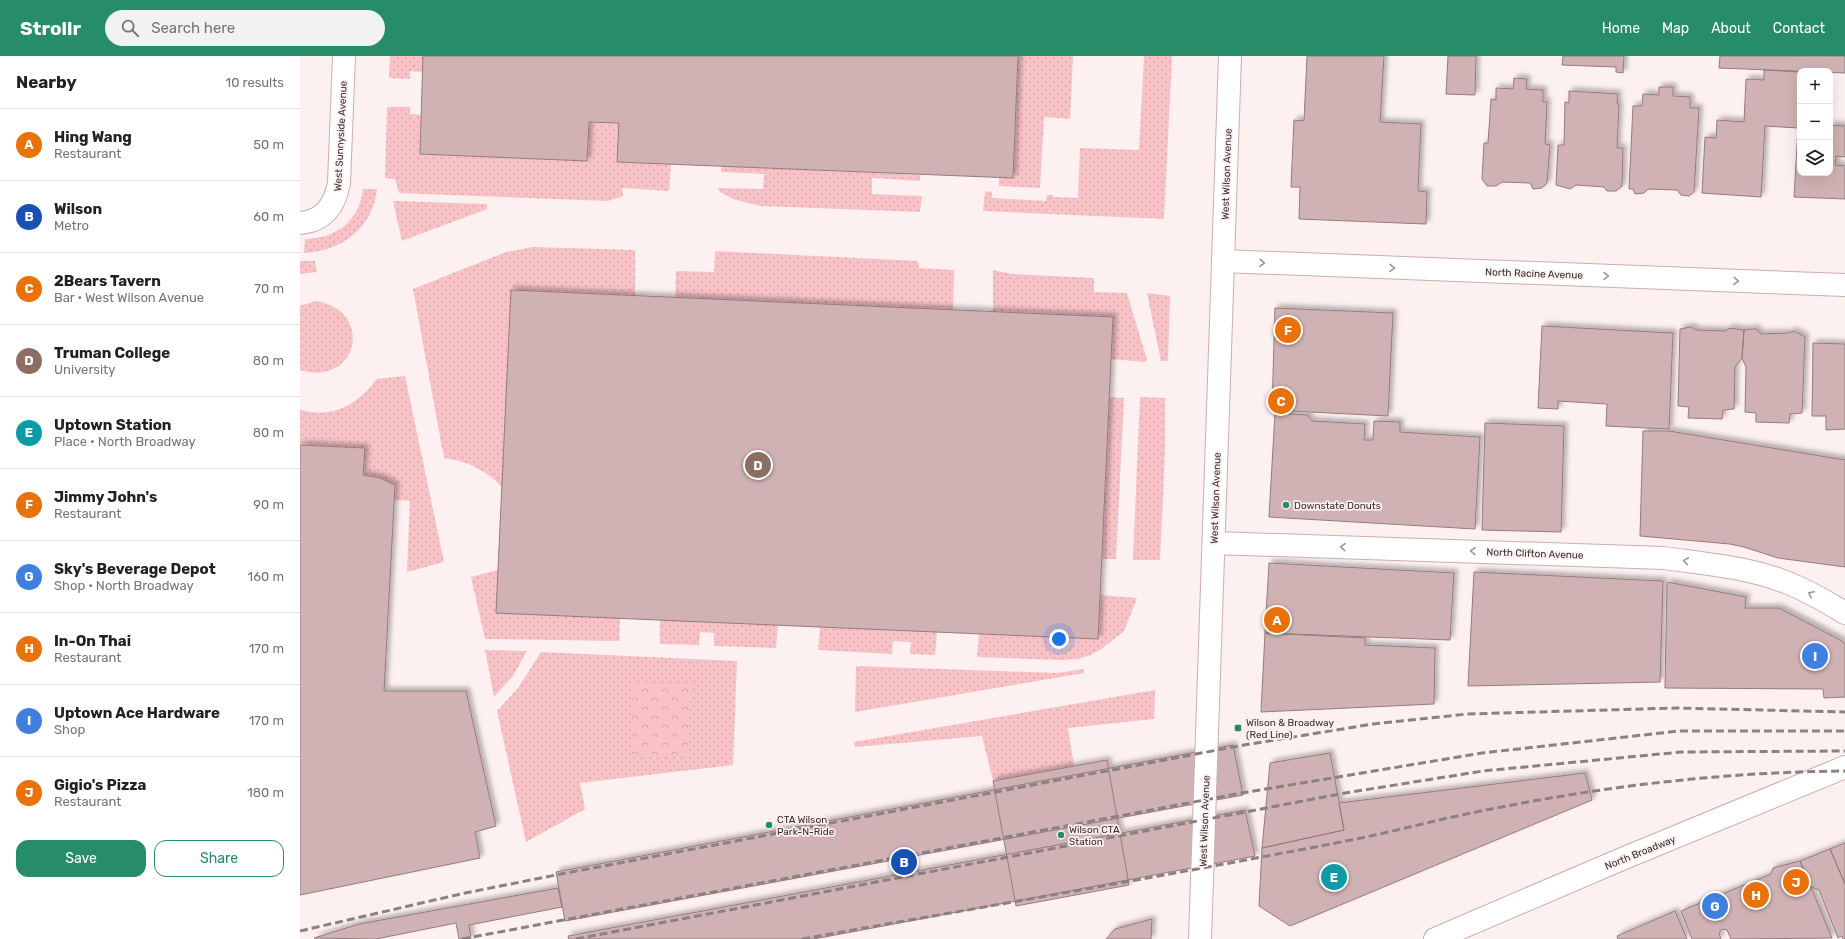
<!DOCTYPE html>
<html lang="en">
<head>
<meta charset="utf-8">
<style>
  :root { --surface:#fff; --page:#f2f2f2; --text:#202124; --muted:#757577; --line:#e0e0e0; --accent:#278c68 }
  body { margin:0; font-family:Rubik,sans-serif; background:var(--page); color:var(--text) }
  .controls { position:absolute; right:12px; top:12px; display:grid; overflow:hidden; border-radius:8px; box-shadow:0 4px 16px #0002 }
  .controls button { width:36px; height:36px; display:grid; place-items:center; padding:0; border:0; border-bottom:1px solid var(--line); background:var(--surface); color:var(--text); font:20px sans-serif }
  .you { position:absolute; left:759px; top:583px; width:14px; height:14px; margin:-10px; border:3px solid #fff; border-radius:50%; background:#1a73e8; box-shadow:0 0 0 6px #1a73e833 }
  .badge { display:grid; place-items:center; width:26px; height:26px; border-radius:50%; background:var(--accent); color:#fff; font-size:13px; font-weight:700 }
  .pin { position:absolute; translate:-50% -50%; border:2px solid #fff; box-shadow:0 1px 4px #0006 }
  .list { margin:0; padding:0; list-style:none }
  h2 { display:flex; justify-content:space-between; align-items:center; height:52px; margin:0; padding:0 16px; font-size:17px }
  h2 small { font-size:13px; font-weight:400; color:var(--muted) }
  .list li { display:grid; grid-template-columns:26px 1fr auto; gap:12px; align-items:center; box-sizing:border-box; height:72px; padding:0 16px; border-top:1px solid var(--line) }
  .list b { display:block; font-size:15px; white-space:nowrap }
  .list p { margin:0; font-size:13px; white-space:nowrap; color:var(--muted) }
  .list em { font-size:13px; font-style:normal; color:var(--muted) }
  .actions { display:flex; gap:8px; padding:12px 16px }
  .actions a { flex:1; padding:9px 0; border:1px solid var(--accent); border-radius:12px; text-align:center; font-size:14px; color:var(--accent) }
  .actions .main { background:var(--accent); color:#fff }
  .icon { flex:none; width:22px; height:22px; fill:none; stroke:currentColor; stroke-width:2; stroke-linecap:round; stroke-linejoin:round }
  .map { position:relative; flex:none; width:1545px; height:883px; overflow:hidden }
  header { display:flex; align-items:center; gap:24px; box-sizing:border-box; height:56px; padding:0 20px; background:var(--accent); color:#fff }
  header strong { font-size:19px }
  nav { display:flex; gap:22px; margin-inline-start:auto; font-size:14px }
  .search { width:280px; height:36px; background:var(--page); display:flex; align-items:center; gap:10px; box-sizing:border-box; padding:0 14px; border-radius:22px; color:var(--muted); font-size:15px }
  main { display:flex }
  aside { flex:1; background:var(--surface) }
  .map>svg:first-child { display:block }
  .grass { fill:url(#grass-dots) }
  .park { fill:url(#park-crowns) }
  .building { fill:#d0b2b4; stroke:#967b7d; filter:url(#shadow) }
  .lines { fill:none; stroke-linecap:round; stroke-linejoin:round }
  .minor-casing { stroke:#cbadaf; stroke-width:24 }
  .major-casing { stroke:#cbadaf; stroke-width:24 }
  .minor { stroke:#fff; stroke-width:22 }
  .major { stroke:#fff; stroke-width:22 }
  .rail { stroke:#8c8081; stroke-width:3; stroke-dasharray:8 4; stroke-linecap:butt }
  .oneway { stroke:#9c9696 }
  .poi-dot { fill:#278c68; stroke:#fdf0f1; stroke-width:1.5 }
  .labels { text-anchor:middle; stroke-width:3.5; stroke-linejoin:round; paint-order:stroke }
  .street-label { font-size:10px; fill:#382d2e; stroke:#fdf0f1 }
  .poi-label { font-size:10px; fill:#382d2e; stroke:#fdf0f1; text-anchor:start }
</style>
</head>
<body>
<header>
<strong>Strollr</strong>
<div class="search"><svg class="icon" aria-label="search" viewBox="0 0 24 24"><circle cx="10" cy="10" r="6"/><path d="M15 15l6 6"/></svg>Search here</div>
<nav><a>Home</a><a>Map</a><a>About</a><a>Contact</a></nav>
</header>
<main>
<aside>
<h2>Nearby<small>10 results</small></h2>
<ul class="list">
<li><span class="badge" style="background:#e8710a">A</span><div><b>Hing Wang</b><p>Restaurant</p></div><em>50 m</em></li>
<li><span class="badge" style="background:#1a4fb4">B</span><div><b>Wilson</b><p>Metro</p></div><em>60 m</em></li>
<li><span class="badge" style="background:#e8710a">C</span><div><b>2Bears Tavern</b><p>Bar · West Wilson Avenue</p></div><em>70 m</em></li>
<li><span class="badge" style="background:#8d6e63">D</span><div><b>Truman College</b><p>University</p></div><em>80 m</em></li>
<li><span class="badge" style="background:#0f9aa8">E</span><div><b>Uptown Station</b><p>Place · North Broadway</p></div><em>80 m</em></li>
<li><span class="badge" style="background:#e8710a">F</span><div><b>Jimmy John's</b><p>Restaurant</p></div><em>90 m</em></li>
<li><span class="badge" style="background:#3f7fe0">G</span><div><b>Sky's Beverage Depot</b><p>Shop · North Broadway</p></div><em>160 m</em></li>
<li><span class="badge" style="background:#e8710a">H</span><div><b>In-On Thai</b><p>Restaurant</p></div><em>170 m</em></li>
<li><span class="badge" style="background:#3f7fe0">I</span><div><b>Uptown Ace Hardware</b><p>Shop</p></div><em>170 m</em></li>
<li><span class="badge" style="background:#e8710a">J</span><div><b>Gigio's Pizza</b><p>Restaurant</p></div><em>180 m</em></li>
</ul>
<div class="actions"><a class="main">Save</a><a>Share</a></div>
</aside>
<div class="map">
<svg width="1545" height="883" viewBox="0 0 1545 883">
  <defs>
    <pattern id="grass-dots" width="8" height="8" patternUnits="userSpaceOnUse"><rect width="8" height="8" fill="#f8c2c6"/><path d="M2 2h.1M6 6h.1" fill="none" stroke="#d5a7aa" stroke-width="1.8" stroke-linecap="round"/></pattern>
    <pattern id="park-crowns" width="20" height="18" patternUnits="userSpaceOnUse"><rect width="20" height="18" fill="#f8c2c6"/><path d="M2 6a3 3 0 1 1 6 0M12 15a3 3 0 1 1 6 0" fill="none" stroke="#d5a7aa"/></pattern>
    <filter id="shadow"><feDropShadow dx="3.5" dy="-3.5" stdDeviation="2" flood-color="#0004"/></filter>
  </defs>
  <rect width="100%" height="100%" fill="#fdf0f1"/>
  <path class="grass" d="M 90,0 L 123,0 L 123,16 L 110,15 L 110,23 L 89,22 Z
    M 718,0 L 773,0 L 770,63 L 744,61 L 740,132 L 699,130 L 699,122 L 713,122 Z
    M 844,0 L 872,0 L 864,163 L 683,155 L 685,135 L 692,136 L 692,142 L 746,145 L 747,139 L 753,139 L 753,141 L 778,142 L 780,92 L 839,94 Z
    M 87,51 L 110,51 L 110,58 L 121,59 L 120,98 L 287,105 L 289,66 L 319,67 L 317,106 L 371,108 L 369,135 L 322,132 L 323,140 L 308,145 L 99,137 L 95,123 L 85,122 Z
    M 421,110 L 620,119 L 620,125 L 572,122 L 572,138 L 622,140 L 620,156 L 460,150 L 433,143 L 420,136 L 418,132 L 463,133 L 464,118 L 421,116 Z
    M 63,133 L 77,133 C 73,172 42,195 4,197 L 5,183 C 36,183 60,164 63,133 Z
    M 93,145 L 187,148 L 187,153 L 102,185 Z
    M 233,191 L 335,194 L 335,240 L 211,234 L 202,431 C 187,415 165,404 144,402 L 113,233 L 206,196 Z
    M 415,195 L 618,205 L 619,212 L 654,214 L 653,255 L 375,242 L 376,215 L 414,216 Z
    M 0,205 L 15,205 L 17,216 L 0,218 Z
    M 693,214 L 712,218 L 794,222 L 794,236 L 827,237 L 847,304 L 845,306 L 811,303 L 813,261 L 693,257 Z
    M 847,237 L 870,240 L 868,305 L 861,305 Z
    M 16,245 C 76,255 57,332 0,314 L 0,250 Z
    M 105,320 L 144,506 L 107,516 L 110,445 L 95,444 L 95,429 L 80,422 L 63,419 L 65,392 L 0,389 L 0,354 C 34,362 56,350 77,323 Z
    M 809,341 L 824,342 L 816,503 L 802,503 Z
    M 840,341 L 865,342 L 865,394 L 860,504 L 833,504 Z
    M 198,514 L 320,562 L 319,585 L 185,583 L 171,521 Z
    M 800,539 L 837,542 L 824,575 L 800,594 L 788,600 L 777,603 L 762,604 L 677,601 L 679,578 L 798,583 Z
    M 360,564 L 478,569 L 476,592 L 414,590 L 414,577 L 400,576 L 399,589 L 360,588 Z
    M 520,571 L 637,576 L 635,599 L 610,598 L 611,586 L 593,585 L 592,598 L 518,594 Z
    M 185,594 L 227,595 L 213,620 L 194,641 Z
    M 241,596 L 437,605 L 433,709 L 280,727 L 285,753 L 226,786 L 197,655 L 218,632 Z
    M 556,610 L 757,617 L 784,613 L 784,617 L 555,656 Z
    M 855,634 L 854,663 L 768,672 L 774,710 L 693,725 L 682,680 L 555,691 L 554,686 Z"/>
  <path class="park" d="M 333,626 L 391,629 L 388,701 L 330,698 Z"/>
  <path class="building" d="M 123,0 L 718,0 L 713,122 L 317,106 L 319,67 L 289,66 L 287,105 L 120,98 Z
    M 1007,0 L 1084,0 L 1080,66 L 1121,68 L 1118,135 L 1127,136 L 1126,168 L 999,163 L 1000,131 L 991,131 L 994,64 L 1004,65 Z
    M 1148,0 L 1176,0 L 1175,39 L 1146,38 Z
    M 1263,0 L 1324,0 L 1323,17 L 1316,16 L 1316,11 L 1262,9 Z
    M 1420,0 L 1545,0 L 1545,17 L 1419,12 Z
    M 1464,14 L 1500,16 L 1500,117 L 1530,117 L 1530,69 L 1545,70 L 1545,101 L 1536,100 L 1535,109 L 1545,110 L 1545,143 L 1494,141 L 1498,72 L 1465,70 L 1461,141 L 1402,137 L 1405,81 L 1416,82 L 1417,64 L 1444,66 L 1446,23 L 1464,24 Z
    M 1214,22 L 1227,23 L 1226,33 L 1243,34 L 1243,46 L 1247,46 L 1245,88 L 1250,89 L 1247,127 L 1242,132 L 1233,133 L 1230,127 L 1202,126 L 1196,130 L 1187,130 L 1182,123 L 1184,87 L 1188,87 L 1191,43 L 1196,44 L 1196,32 L 1213,33 Z
    M 1359,31 L 1373,31 L 1373,40 L 1390,41 L 1390,52 L 1399,52 L 1394,136 L 1389,140 L 1381,139 L 1377,134 L 1348,133 L 1344,137 L 1335,138 L 1333,133 L 1329,133 L 1333,50 L 1342,50 L 1343,38 L 1359,39 Z
    M 1269,35 L 1318,38 L 1317,48 L 1319,48 L 1317,92 L 1323,92 L 1322,130 L 1316,135 L 1307,135 L 1304,131 L 1276,129 L 1270,133 L 1256,129 L 1258,89 L 1264,89 L 1265,46 L 1269,47 Z
    M 211,234 L 813,261 L 798,583 L 196,557 Z
    M 975,252 L 1093,257 L 1088,360 L 972,354 Z
    M 1242,270 L 1373,277 L 1369,373 L 1306,370 L 1307,348 L 1258,345 L 1258,353 L 1238,352 Z
    M 1390,271 L 1397,274 L 1425,275 L 1430,272 L 1444,274 L 1442,302 L 1435,311 L 1434,353 L 1423,354 L 1422,363 L 1388,362 L 1389,351 L 1378,350 L 1380,273 Z
    M 1451,273 L 1456,273 L 1461,278 L 1488,277 L 1494,275 L 1505,281 L 1502,357 L 1490,358 L 1489,367 L 1456,366 L 1456,357 L 1445,356 L 1446,311 L 1442,302 L 1444,274 Z
    M 1513,287 L 1545,288 L 1545,373 L 1526,374 L 1526,360 L 1512,360 Z
    M 975,357 L 1007,359 L 1012,365 L 1065,368 L 1064,384 L 1073,384 L 1074,365 L 1100,366 L 1100,376 L 1180,381 L 1175,473 L 969,461 Z
    M 1185,367 L 1264,370 L 1261,476 L 1182,474 Z
    M 1343,375 L 1369,375 L 1545,404 L 1545,511 L 1478,502 L 1444,491 L 1430,488 L 1340,480 Z
    M 0,389 L 65,392 L 63,419 L 80,422 L 95,429 L 84,635 L 166,635 L 196,770 L 175,776 L 180,802 L 0,839 Z
    M 969,507 L 1154,517 L 1150,584 L 965,577 Z
    M 1174,516 L 1363,525 L 1360,626 L 1168,630 Z
    M 1367,526 L 1446,541 L 1445,552 L 1479,552 L 1540,584 L 1545,588 L 1545,641 L 1524,642 L 1523,633 L 1365,632 Z
    M 965,577 L 1065,582 L 1065,589 L 1135,592 L 1134,648 L 961,656 Z
    M 933,689 L 943,739 L 265,865 L 256,816 Z
    M 1030,697 L 1044,774 L 962,792 L 970,707 Z
    M 807,704 L 829,829 L 716,850 L 693,725 Z
    M 1285,717 L 1292,744 L 990,870 L 959,850 L 962,792 L 1044,774 L 1039,747 Z
    M 945,754 L 955,800 L 514,883 L 269,883 L 268,880 Z
    M 1545,787 L 1545,828 L 1530,793 Z
    M 1530,793 L 1545,828 L 1545,883 L 1543,883 L 1542,880 L 1538,882 L 1519,834 L 1511,831 L 1500,805 Z
    M 1500,805 L 1532,882 L 1431,883 L 1427,874 L 1422,873 L 1419,877 L 1421,883 L 1392,883 L 1381,855 L 1471,818 L 1473,812 Z
    M 258,832 L 262,851 L 169,869 L 171,883 L 159,883 L 156,867 L 76,883 L 14,882 L 59,868 Z
    M 1375,855 L 1387,883 L 1318,883 L 1317,880 Z
    M 852,863 L 851,883 L 806,883 L 815,873 Z"/>
  <g class="lines">
    <defs>
      <path id="minor" d="M 0,167 C 24,165 35,149 39,127 L 44,0
        M 923,205 L 1545,229
        M 914,487 L 1364,502 C 1405,508 1449,511 1488,527 C 1508,535 1527,546 1545,557
        M 900,883 L 930,0"/>
      <path id="major" d="M 1135,883 L 1322,803 L 1545,711"/>
    </defs>
    <use href="#minor" class="minor-casing"/>
    <use href="#major" class="major-casing"/>
    <use href="#minor" class="minor"/>
    <use href="#major" class="major"/>
    <path class="rail" d="M 0,875 L 165,837 L 261,818 L 944,689 L 1073,668 L 1167,658 L 1377,652 L 1545,656
      M 162,883 L 942,737 L 1182,697 L 1379,675 L 1545,675
      M 276,883 L 1045,737 L 1183,715 L 1381,696 L 1545,695
      M 502,883 C 683,851 865,820 1046,785 C 1093,776 1139,763 1186,754 C 1305,730 1424,716 1545,715"/>
  </g>
  <defs><path id="oneway-chevron" d="M-2-3.5L2.5 0L-2 3.5" fill="none" stroke-width="1.6" stroke-linecap="round" stroke-linejoin="round"/></defs>
  <g class="oneway">
    <use href="#oneway-chevron" transform="translate(962 207) rotate(3)"/>
    <use href="#oneway-chevron" transform="translate(1092 212) rotate(2)"/>
    <use href="#oneway-chevron" transform="translate(1306 220) rotate(2)"/>
    <use href="#oneway-chevron" transform="translate(1436 225) rotate(2)"/>
    <use href="#oneway-chevron" transform="translate(1043 491) rotate(-178)"/>
    <use href="#oneway-chevron" transform="translate(1173 495) rotate(-178)"/>
    <use href="#oneway-chevron" transform="translate(1386 505) rotate(-172)"/>
    <use href="#oneway-chevron" transform="translate(1511 538) rotate(-154)"/>
  </g>
  <g class="poi-dot">
    <circle cx="986" cy="449" r="4"/>
    <rect x="934" y="668" width="8" height="8" rx="2"/>
    <circle cx="469" cy="769" r="4"/>
    <circle cx="761" cy="779" r="4"/>
  </g>
  <g class="labels">
    <g class="street-label">
      <text transform="translate(40 80) rotate(-87)" y="4">West Sunnyside Avenue</text>
      <text transform="translate(926 118) rotate(-88)" y="4">West Wilson Avenue</text>
      <text transform="translate(1234 217) rotate(2)" y="4">North Racine Avenue</text>
      <text transform="translate(915 442) rotate(-88)" y="4">West Wilson Avenue</text>
      <text transform="translate(1235 497) rotate(2)" y="4">North Clifton Avenue</text>
      <text transform="translate(904 765) rotate(-88)" y="4">West Wilson Avenue</text>
      <text transform="translate(1340 796) rotate(-22)" y="4">North Broadway</text>
    </g>
    <g class="poi-label">
      <text x="994" y="453">Downstate Donuts</text>
      <text x="946" y="670">Wilson &amp; Broadway<tspan x="946" dy="12">(Red Line)</tspan></text>
      <text x="477" y="767">CTA Wilson<tspan x="477" dy="12">Park-N-Ride</tspan></text>
      <text x="769" y="777">Wilson CTA<tspan x="769" dy="12">Station</tspan></text>
    </g>
  </g>
</svg>
<div class="controls">
<button>+</button>
<button>−</button>
<button><svg class="icon" aria-label="layers" viewBox="0 0 24 24"><path d="M12 4l9 5-9 5-9-5zM3 14l9 5 9-5"/></svg></button>
</div>
<div class="you"></div>
<div class="pin badge" style="left:977px;top:564px;background:#e8710a">A</div>
<div class="pin badge" style="left:604px;top:806px;background:#1a4fb4">B</div>
<div class="pin badge" style="left:981px;top:345px;background:#e8710a">C</div>
<div class="pin badge" style="left:458px;top:409px;background:#8d6e63">D</div>
<div class="pin badge" style="left:1034px;top:821px;background:#0f9aa8">E</div>
<div class="pin badge" style="left:988px;top:274px;background:#e8710a">F</div>
<div class="pin badge" style="left:1415px;top:850px;background:#3f7fe0">G</div>
<div class="pin badge" style="left:1456px;top:839px;background:#e8710a">H</div>
<div class="pin badge" style="left:1515px;top:600px;background:#3f7fe0">I</div>
<div class="pin badge" style="left:1496px;top:826px;background:#e8710a">J</div>
</div>
</main>
</body>
</html>
